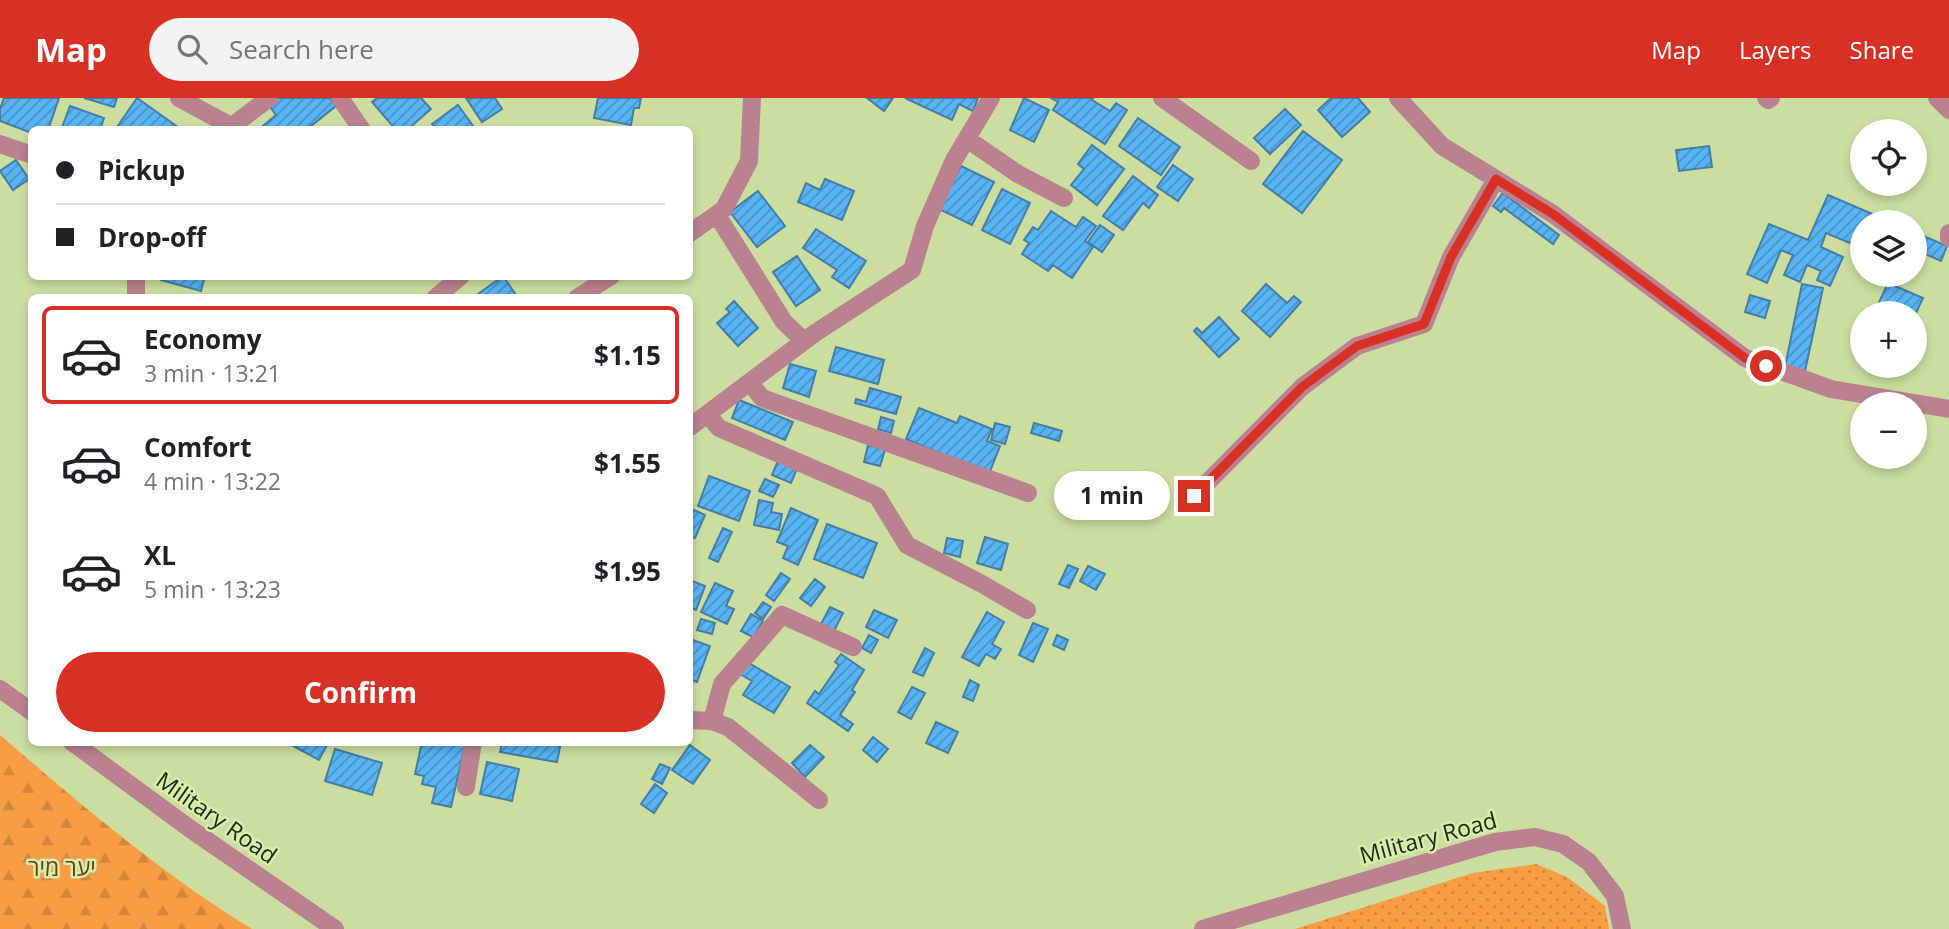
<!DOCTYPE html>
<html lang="en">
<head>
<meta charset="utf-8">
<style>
	body { margin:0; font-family:"Open Sans","Noto Sans Hebrew",sans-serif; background:#f2f2f2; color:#202124; height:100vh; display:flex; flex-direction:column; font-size:26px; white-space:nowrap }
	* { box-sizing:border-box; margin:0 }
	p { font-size:23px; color:#757577 }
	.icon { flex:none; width:38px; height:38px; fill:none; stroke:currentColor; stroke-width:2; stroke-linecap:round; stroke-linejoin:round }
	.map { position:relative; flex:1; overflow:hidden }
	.details { position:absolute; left:28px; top:196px; width:665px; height:452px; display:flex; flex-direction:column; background:#fff; border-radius:10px; box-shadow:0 4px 10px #0003 }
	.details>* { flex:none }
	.top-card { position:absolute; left:28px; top:28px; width:665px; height:154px; border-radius:10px; box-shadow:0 4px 10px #0003; display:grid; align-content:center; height:154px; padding:0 28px; background:#fff }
	.fabs { position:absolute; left:1850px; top:21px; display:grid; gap:14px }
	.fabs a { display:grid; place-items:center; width:77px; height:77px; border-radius:50%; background:#fff; box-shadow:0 4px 10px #0003; font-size:35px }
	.end { position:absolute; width:32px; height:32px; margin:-16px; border:9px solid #d93025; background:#fff; box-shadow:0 0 0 4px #fff }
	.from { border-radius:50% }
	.bubble { position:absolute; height:49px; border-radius:24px; background:#fff; box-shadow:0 4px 10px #0003; font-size:23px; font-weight:700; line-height:49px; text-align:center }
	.top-card b { display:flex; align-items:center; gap:24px; height:66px; font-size:26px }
	.top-card b+b { border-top:2px solid #e0e0e0 }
	.top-card i { width:18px; height:18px; background:#202124 }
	ul { padding:12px 0 0; list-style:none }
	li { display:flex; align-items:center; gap:21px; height:98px; margin:0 14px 10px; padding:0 14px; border:4px solid transparent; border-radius:10px }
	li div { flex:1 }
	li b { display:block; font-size:26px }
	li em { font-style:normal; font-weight:700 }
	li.on { border-color:#d93025 }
	li>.icon { width:63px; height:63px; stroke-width:1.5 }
	.primary-button { display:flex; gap:14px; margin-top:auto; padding:14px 28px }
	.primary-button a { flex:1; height:80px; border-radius:42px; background:#d93025; color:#fff; font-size:28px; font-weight:700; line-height:80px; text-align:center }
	header { display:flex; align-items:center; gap:42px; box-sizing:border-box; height:98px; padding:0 35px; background:#d93025; color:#fff }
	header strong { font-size:33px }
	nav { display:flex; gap:38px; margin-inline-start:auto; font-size:24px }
	.search { width:490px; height:63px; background:#f2f2f2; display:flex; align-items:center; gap:18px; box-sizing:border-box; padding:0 24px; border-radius:38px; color:#757577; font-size:26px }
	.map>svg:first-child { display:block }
	.grass { fill:url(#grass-dots) }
	.forest { fill:url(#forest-firs) }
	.building { fill:url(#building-hatch); stroke:#467da5; stroke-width:2 }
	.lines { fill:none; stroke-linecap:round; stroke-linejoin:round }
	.minor { stroke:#ba8190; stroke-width:18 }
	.route { stroke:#d93025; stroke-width:9 }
	.labels { text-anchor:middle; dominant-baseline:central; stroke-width:5; stroke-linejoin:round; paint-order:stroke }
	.street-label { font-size:23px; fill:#232a11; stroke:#d8ecac }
	.park-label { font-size:23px; fill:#673f18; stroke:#d8ecac }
</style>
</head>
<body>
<header>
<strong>Map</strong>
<div class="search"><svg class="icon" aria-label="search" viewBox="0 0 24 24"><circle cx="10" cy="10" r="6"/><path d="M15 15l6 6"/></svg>Search here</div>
<nav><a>Map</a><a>Layers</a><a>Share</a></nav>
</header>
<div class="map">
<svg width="1949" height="831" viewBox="0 0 1949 831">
	<defs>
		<pattern id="grass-dots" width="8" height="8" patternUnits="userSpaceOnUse" patternTransform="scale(1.75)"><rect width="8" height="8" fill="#f79d43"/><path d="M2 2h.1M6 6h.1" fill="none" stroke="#d3873a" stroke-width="1.8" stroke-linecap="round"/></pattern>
		<pattern id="forest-firs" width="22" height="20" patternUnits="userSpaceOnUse" patternTransform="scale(1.75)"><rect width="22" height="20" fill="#f79d43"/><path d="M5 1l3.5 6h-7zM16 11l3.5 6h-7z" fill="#d3873a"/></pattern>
		<pattern id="building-hatch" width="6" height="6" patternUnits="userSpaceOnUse" patternTransform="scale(1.75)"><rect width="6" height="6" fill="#58b4f5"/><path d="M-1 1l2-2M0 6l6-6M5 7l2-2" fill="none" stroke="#4893c5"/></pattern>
	</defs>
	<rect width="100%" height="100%" fill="#cbdea0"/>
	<path class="grass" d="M1536,766L1567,779L1605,808L1609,831H1295L1473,775Z"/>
	<path class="forest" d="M0,637C80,706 162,776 252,831H0Z"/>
	<path class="building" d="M4,0H59L48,32H32V35L0,23V11Z
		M84,0H117L114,9Z
		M137,0L182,32H115Z
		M276,0H330L336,8L306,32H258L276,17L268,6Z
		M377,0H421L431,11L407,32H396L372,4Z
		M466,0H495L502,11L482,24Z
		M598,0H641L639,10H634L631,27L594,20Z
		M867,0H893L884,13Z
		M905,0H978L973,13L959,6L952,22Z
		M1024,0L1049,12L1034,44L1010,32Z
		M1051,0H1093L1092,2L1110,13L1116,5L1127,12L1105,46L1053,12L1058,4Z
		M1331,0H1358L1370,14L1342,39L1318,12Z
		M458,7L476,32H429L434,28L432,26Z
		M70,8L104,20L100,32H61Z
		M1285,11L1301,27L1270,56L1254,40Z
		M1138,20L1180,49L1161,77L1119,48Z
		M1303,33L1342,62L1302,115L1263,86Z
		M1092,47L1124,71L1097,107L1071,87L1084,71L1078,66Z
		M1709,48L1712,69L1679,73L1676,52Z
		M16,62L29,81L13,92L0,73Z
		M1173,67L1193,81L1178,103L1157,89Z
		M961,68L994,84L972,127L939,111Z
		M1133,78L1158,97L1149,110L1143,105L1123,132L1103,118Z
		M825,81L854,93L842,122L798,104L806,85L820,92Z
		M1002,91L1030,105L1010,146L982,132Z
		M758,93L785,128L757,149L730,114Z
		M1503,95L1559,137L1553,146L1504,110L1501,114L1493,108Z
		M1828,97L1891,124H1862V150L1826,135L1821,149L1843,159L1830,188L1817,182L1821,173L1807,167L1800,184L1784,177L1793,157L1781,152L1767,185L1747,176L1769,126L1808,142Z
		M1051,113L1076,129L1083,119L1096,128L1085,143L1093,149L1072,180L1053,167L1048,173L1022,156L1029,145L1024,142L1033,129L1038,132Z
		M1100,127L1114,137L1102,154L1088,144Z
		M816,131L866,163L849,190L832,179L837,172L803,150Z
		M1914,134L1947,148L1941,163L1914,151Z
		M797,158L820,192L796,208L773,174Z
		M162,178H205L201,193L161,182Z
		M503,178L518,200H480L478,196Z
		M1888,185L1923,200L1914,219V215H1874Z
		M1266,186L1287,205L1294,198L1301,204L1270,239L1242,213Z
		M1802,186L1823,190L1805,273L1785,269Z
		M1750,197L1770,203L1765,220L1745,214Z
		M734,203L758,230L738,248L717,225L730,214L726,211Z
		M1219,219L1239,241L1219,259L1194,233L1197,230L1202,235Z
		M836,249L884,262L878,286L829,273Z
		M790,266L816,273L809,299L783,290Z
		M870,290L901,299L896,316L855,305L856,301L866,304Z
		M739,302L793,324L785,342L732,320Z
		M919,310L957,325L960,318L992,331L987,343L1000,348L989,376L906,341Z
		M881,319L894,323L891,335L878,331Z
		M995,325L1010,329L1005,346L991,342Z
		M1034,325L1062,333L1059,343L1031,335Z
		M868,347L885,352L880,368L864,364Z
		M779,360L798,368L791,385L772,377Z
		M709,378L750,393L739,423L698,408Z
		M765,381L779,387L773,399L759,393Z
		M759,402L773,405L771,414L782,416L779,432L754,427Z
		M791,410L818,422L798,467L783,460L788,448L777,444Z
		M694,412L705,417L695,440L690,438V421Z
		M827,426L877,445L863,480L814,461Z
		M723,430L732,434L718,464L709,460Z
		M985,439L1008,446L1001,472L977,465Z
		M947,440L963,443L960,459L944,455Z
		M1068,467L1078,471L1069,490L1059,486Z
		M1088,468L1105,476L1096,492L1080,483Z
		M781,475L790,481L774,503L766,497Z
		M815,481L825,489L811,508L800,500Z
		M692,483L705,488L696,512L690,509V489Z
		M715,485L733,493L726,508L734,511L727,526L701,514Z
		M763,504L771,509L763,521L755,515Z
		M830,509L843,515L834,533L821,526Z
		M874,512L897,522L888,540L866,529Z
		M987,514L1004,524L992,546L1001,551L995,561L986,556L979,568L962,559Z
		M751,516L763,523L753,539L741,533Z
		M701,521L715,525L712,536L697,532Z
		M1033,525L1048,531L1033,564L1019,557Z
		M869,537L878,542L871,555L862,550Z
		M1057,537L1068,542L1064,552L1053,547Z
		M690,541L710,548L697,584L690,581Z
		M925,550L934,555L923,578L913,574Z
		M841,556L864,572L852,592L855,594L840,617L853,626L848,633L807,605L815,593L819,596L839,567L835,564Z
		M747,564L790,589L774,615L743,597L752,583L740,576Z
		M970,582L979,587L973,603L963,599Z
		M912,589L925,595L911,621L898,614Z
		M936,624L958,634L948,655L926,645Z
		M873,639L888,651L877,664L863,652Z
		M286,644H327L328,645L319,662Z
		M422,644H452L465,647L451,709L432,705L436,689L422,686L424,678L415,676Z
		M502,644H561L557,664L500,654Z
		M690,647L710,662L693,686L672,672Z
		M810,647L824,659L805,679L792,665Z
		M335,651L382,665L372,697L325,683Z
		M487,664L519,671L512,703L480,696Z
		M660,666L670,670L662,686L652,681Z
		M655,686L667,695L654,715L641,706Z"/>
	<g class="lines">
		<path class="minor" d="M179,0L231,28
			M340,0L362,32
			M1162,0L1251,63
			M1398,0L1442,48L1553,116L1745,260L1831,291L1949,311
			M1766,0L1768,2L1771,0
			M1937,0L1949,12
			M227,32L269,0
			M967,41L1018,76L1064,100
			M0,46L32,57
			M717,117L784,224L804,243
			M690,135L724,111L749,63L752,0
			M1949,135V140
			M136,178V200
			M435,200L461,178
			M577,200L611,178
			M750,285L762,300L1028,395
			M707,316L719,330L877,398L907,447L982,486L1027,512
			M690,329L815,235L912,172L925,128L954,62L991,0
			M1194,398L1302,289L1357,248L1424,226L1451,159L1496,81
			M0,591L32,614
			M690,622L712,623L728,629L819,702
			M712,623L722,586L782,517L853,549
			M72,644L189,730L335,831
			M466,689L473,644
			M1203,831L1495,744L1535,739L1563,746L1589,764L1615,798L1622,831"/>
	</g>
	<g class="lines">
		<path class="route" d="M1194,398L1302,289L1357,248L1424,226L1451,159L1496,81L1553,116L1745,260L1766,268"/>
	</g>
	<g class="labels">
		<g class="street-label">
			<text transform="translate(217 719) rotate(35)">Military Road</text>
			<text transform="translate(1428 739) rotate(-15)">Military Road</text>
		</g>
		<g class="park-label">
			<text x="62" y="769">יער מיר</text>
		</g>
	</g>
</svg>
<div class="fabs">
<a><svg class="icon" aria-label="locate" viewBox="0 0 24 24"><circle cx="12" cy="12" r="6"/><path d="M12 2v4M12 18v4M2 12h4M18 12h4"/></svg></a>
<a><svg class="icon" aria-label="layers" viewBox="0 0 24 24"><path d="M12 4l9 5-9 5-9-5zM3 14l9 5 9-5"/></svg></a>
<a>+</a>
<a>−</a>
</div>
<i class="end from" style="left:1766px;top:268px"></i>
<i class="end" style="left:1194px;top:398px"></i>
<div class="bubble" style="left:1054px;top:373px;width:116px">1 min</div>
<div class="top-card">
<b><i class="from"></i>Pickup</b>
<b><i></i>Drop-off</b>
</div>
<section class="details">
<ul>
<li class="on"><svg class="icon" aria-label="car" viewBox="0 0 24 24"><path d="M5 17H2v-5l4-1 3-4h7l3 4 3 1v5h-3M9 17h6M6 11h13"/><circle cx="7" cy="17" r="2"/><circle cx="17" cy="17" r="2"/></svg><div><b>Economy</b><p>3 min · 13:21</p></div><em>$1.15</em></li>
<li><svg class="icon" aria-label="car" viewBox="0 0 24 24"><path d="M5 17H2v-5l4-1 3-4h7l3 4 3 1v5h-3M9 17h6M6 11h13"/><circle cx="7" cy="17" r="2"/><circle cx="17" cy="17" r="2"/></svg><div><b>Comfort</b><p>4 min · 13:22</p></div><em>$1.55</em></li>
<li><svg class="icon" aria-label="car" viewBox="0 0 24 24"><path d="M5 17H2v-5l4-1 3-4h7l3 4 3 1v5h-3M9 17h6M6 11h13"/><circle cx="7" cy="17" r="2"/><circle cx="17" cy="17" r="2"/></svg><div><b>XL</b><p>5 min · 13:23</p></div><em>$1.95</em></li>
</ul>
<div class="primary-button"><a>Confirm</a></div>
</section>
</div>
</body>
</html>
